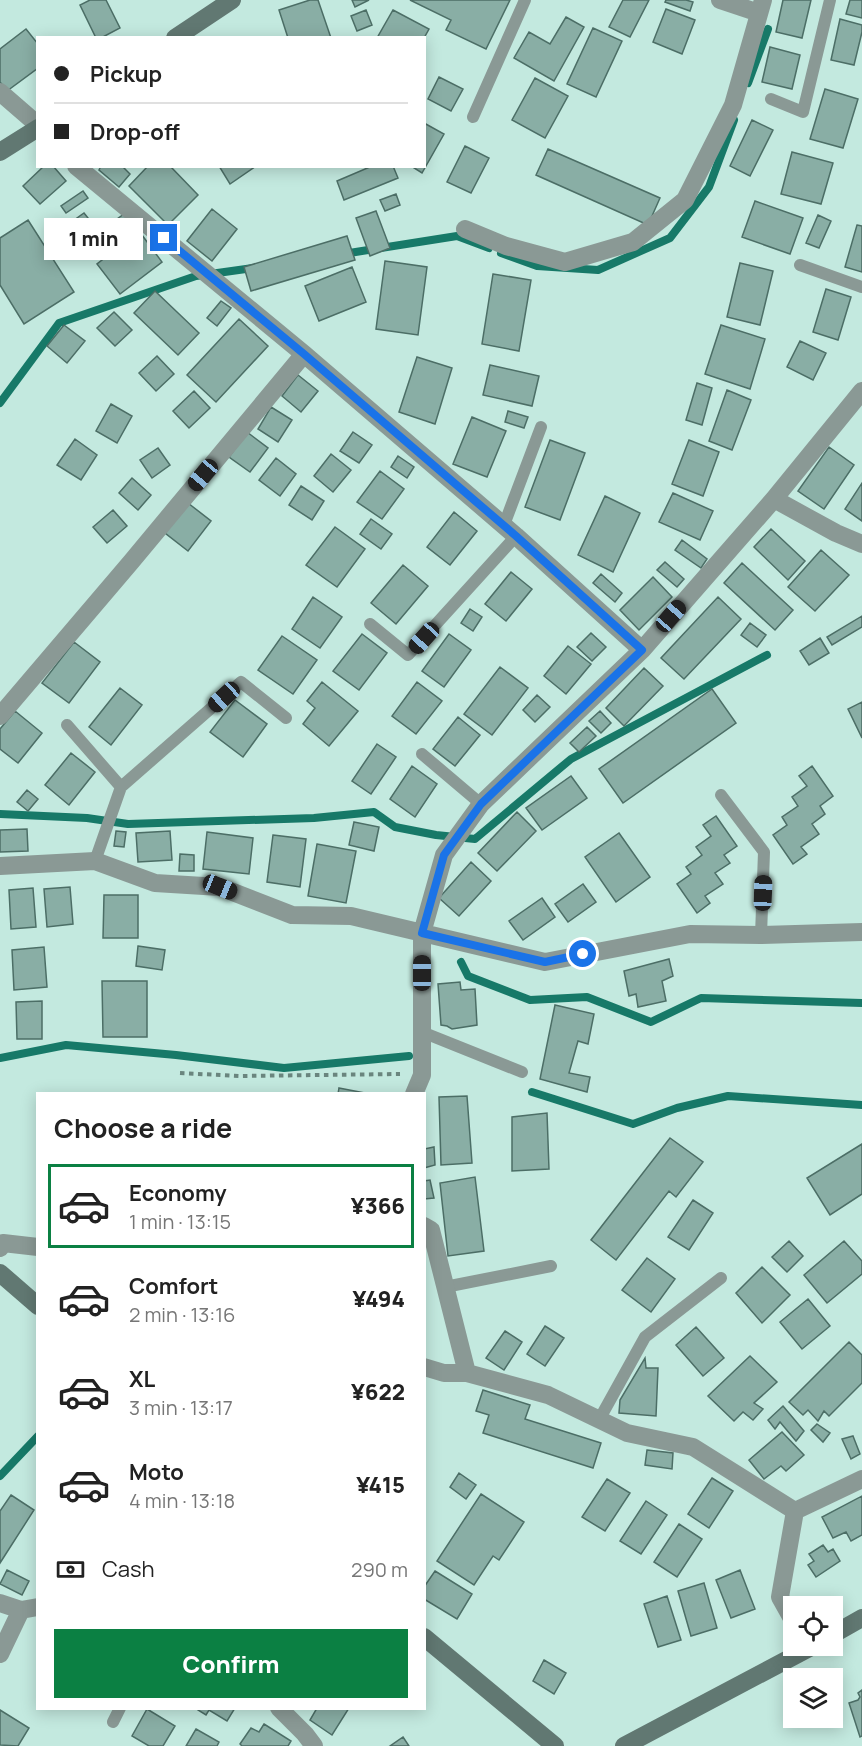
<!DOCTYPE html>
<html lang="en">
<head>
<meta charset="utf-8">
<style>
	body { margin:0; font-family:Manrope,sans-serif; background:#f6f6f6; color:#222; height:100vh; display:flex; flex-direction:column; font-size:22px; white-space:nowrap }
	* { box-sizing:border-box; margin:0 }
	p { font-size:20px; color:#767676 }
	.icon { flex:none; width:33px; height:33px; fill:none; stroke:currentColor; stroke-width:2; stroke-linecap:round; stroke-linejoin:round }
	.map { position:relative; flex:1; overflow:hidden }
	.panel { position:absolute; left:36px; top:1092px; width:390px; height:618px; display:flex; flex-direction:column; background:#fff; border-radius:0px; box-shadow:0 3px 15px #0003 }
	.panel>* { flex:none }
	.top-card { position:absolute; left:36px; top:36px; width:390px; height:132px; border-radius:0px; box-shadow:0 3px 15px #0003; display:grid; align-content:center; height:132px; padding:0 18px; background:#fff }
	.buttons { position:absolute; left:783px; top:1596px; display:grid; gap:12px }
	.buttons a { display:grid; place-items:center; width:60px; height:60px; border-radius:0px; background:#fff; box-shadow:0 3px 15px #0003; font-size:30px }
	.end { position:absolute; width:27px; height:27px; margin:-14px; border:8px solid #1a73e8; background:#fff; box-shadow:0 0 0 3px #fff }
	.from { border-radius:50% }
	.bubble { position:absolute; height:42px; border-radius:0px; background:#fff; box-shadow:0 3px 15px #0003; font-size:20px; font-weight:800; line-height:42px; text-align:center }
	.car { position:absolute; width:18px; height:36px; margin:-18px -9px; border-radius:8px; box-shadow:0 0 4px 2px #0007; background:linear-gradient(#222 24%,#8ab4d8 0 40%,#222 0 76%,#8ab4d8 0 86%,#222 0) }
	.top-card b { display:flex; align-items:center; gap:21px; height:57px; font-size:22px }
	.top-card b+b { border-top:2px solid #e0e0e0 }
	.top-card i { width:15px; height:15px; background:#222 }
	ul { padding:0; list-style:none }
	li { display:flex; align-items:center; gap:18px; height:84px; margin:0 12px 9px; padding:0 6px; border:3px solid transparent; border-radius:0px }
	li div { flex:1 }
	li b { display:block; font-size:22px }
	li em { font-style:normal; font-weight:800 }
	li.current { border-color:#0b8043 }
	li>.icon { width:54px; height:54px; stroke-width:1.5 }
	h2 { padding:0 18px; font-size:27px; line-height:72px }
	.pay { display:flex; align-items:center; gap:15px; height:66px; padding:0 18px; font-size:22px }
	.pay p { margin-inline-start:auto }
	.cta { display:flex; gap:12px; margin-top:auto; padding:12px 18px }
	.cta a { flex:1; height:69px; border-radius:0px; background:#0b8043; color:#fff; font-size:24px; font-weight:800; line-height:69px; text-align:center }
	.map>svg:first-child { display:block }
	.lines { fill:none; stroke-linecap:round; stroke-linejoin:round }
	.stream { stroke:#177968; stroke-width:8 }
	.building { fill:#89aea5; stroke:#4c6e66; stroke-width:1.5 }
	.path { stroke:#6a857e; stroke-width:4; stroke-dasharray:4.5 4.5; stroke-linecap:butt }
	.lane { stroke:#8a9995; stroke-width:12 }
	.street { stroke:#8a9995; stroke-width:18 }
	.secondary { stroke:#617872; stroke-width:18 }
	.route { stroke:#1a73e8; stroke-width:8 }
</style>
</head>
<body>
<div class="map">
<svg width="862" height="1746" viewBox="0 0 862 1746">
	<rect width="100%" height="100%" fill="#c3e9df"/>
	<g class="lines">
		<path class="stream" d="M748,83L768,29
			M501,253L537,266L598,270L670,238L709,187L734,120
			M343,254L457,236L489,248
			M0,403L59,323L196,276L253,268
			M0,814L87,818L128,824L314,818L374,812L395,827L436,835L475,839L571,759L767,655
			M461,962L468,976L530,1000L587,997L651,1022L701,998L862,1003
			M0,1058L66,1045L176,1055L284,1068L409,1056
			M532,1092L633,1124L677,1108L728,1096L862,1105
			M0,1476L38,1436"/>
	</g>
	<path class="building" d="M90,0H106L120,28L101,38H96L80,5Z
		M310,0H318L331,38H288L279,10Z
		M352,0H369L355,7Z
		M410,0H510L486,49L446,30L451,20Z
		M623,0H649L630,37L609,27Z
		M666,0H686L693,2L690,11L665,2Z
		M783,0H811L802,38L776,32Z
		M850,0H862V18L846,14Z
		M666,9L695,20L682,54L653,42Z
		M366,10L372,25L357,31L351,16Z
		M393,10L429,29L424,38H377Z
		M566,17L584,27L554,81L514,58L529,32L550,44Z
		M840,19L862,25V32L854,65L831,60Z
		M593,28L622,41L596,97L567,84Z
		M26,29L38,44V68L7,91L0,82V49Z
		M770,47L800,55L792,89L762,82Z
		M439,77L463,89L451,111L428,99Z
		M535,78L568,96L545,138L512,120Z
		M825,89L858,99L843,148L810,139Z
		M752,120L773,130L750,176L730,166Z
		M424,123L444,134L422,173L411,166H424Z
		M465,146L489,158L471,193L447,182Z
		M548,149L660,198L648,225L536,175Z
		M792,152L833,163L821,204L781,194Z
		M44,166H53L66,181L40,204L23,186Z
		M101,166H122L130,174L119,187L99,170Z
		M148,166H170L198,195L168,225L129,186Z
		M219,166H256L230,184Z
		M372,166H393L398,178L344,200L337,181Z
		M83,191L88,198L66,213L61,206Z
		M396,194L400,205L385,211L380,200Z
		M755,201L803,218L790,254L742,237Z
		M212,209L237,229L212,261L187,241Z
		M376,211L390,248L370,256L356,218Z
		M84,213L96,228L68,249L56,233Z
		M124,214L134,227L107,248L96,234Z
		M818,215L831,221L819,248L806,243Z
		M28,220L74,292L24,324L0,285V238Z
		M857,225L862,226V272L845,267Z
		M139,231L162,262L120,294L97,264Z
		M347,236L355,260L251,291L244,267Z
		M385,261L427,267L418,335L376,329Z
		M740,263L773,271L760,325L727,317Z
		M352,267L366,302L319,321L305,286Z
		M493,274L531,280L519,351L482,344Z
		M826,289L851,297L838,340L813,332Z
		M155,291L199,333L178,355L134,313Z
		M221,301L231,308L217,326L207,318Z
		M114,312L132,330L115,346L97,328Z
		M239,319L268,346L216,402L187,375Z
		M64,325L85,341L67,363L47,346Z
		M721,325L765,339L750,389L705,374Z
		M800,341L826,353L813,380L787,367Z
		M157,356L174,374L156,391L139,373Z
		M417,357L452,368L435,424L399,412Z
		M490,365L539,376L532,406L483,395Z
		M298,375L318,391L301,412L282,396Z
		M697,383L712,388L702,425L686,420Z
		M727,390L751,400L732,450L709,441Z
		M194,391L210,408L189,428L173,411Z
		M111,404L132,416L117,443L96,431Z
		M271,407L292,420L278,442L258,429Z
		M508,411L528,417L524,428L505,422Z
		M472,417L506,431L487,477L453,464Z
		M247,432L268,448L250,472L229,457Z
		M353,432L372,445L359,463L340,451Z
		M75,439L97,455L81,480L57,465Z
		M550,440L585,453L560,520L525,507Z
		M689,440L719,452L703,496L672,484Z
		M829,447L854,465L824,509L798,491Z
		M158,448L170,465L152,478L140,460Z
		M331,454L351,470L333,492L314,476Z
		M398,456L414,467L407,478L391,467Z
		M276,458L296,474L280,496L259,480Z
		M380,471L404,489L382,519L357,502Z
		M132,478L151,495L138,510L119,493Z
		M862,483V521L845,509Z
		M301,486L324,501L312,520L289,505Z
		M673,493L713,511L700,540L659,522Z
		M605,496L640,513L613,572L578,555Z
		M188,503L211,521L188,551L165,533Z
		M113,510L127,526L107,543L93,527Z
		M454,512L477,531L450,565L427,547Z
		M371,519L392,534L381,549L360,534Z
		M335,527L365,549L337,587L306,565Z
		M771,529L805,561L788,580L754,547Z
		M682,540L707,559L701,568L675,550Z
		M821,550L849,575L815,611L788,587Z
		M665,562L684,579L677,587L657,570Z
		M742,563L793,610L775,630L724,583Z
		M403,565L428,586L396,624L371,603Z
		M511,572L532,589L506,621L485,604Z
		M601,574L622,593L615,602L593,583Z
		M653,577L672,597L639,630L620,610Z
		M313,597L342,617L320,648L292,629Z
		M718,597L741,619L684,679L661,658Z
		M470,609L482,617L473,631L461,623Z
		M862,616V627L832,645L827,637Z
		M750,623L766,635L757,647L741,635Z
		M591,633L606,647L592,661L577,647Z
		M362,634L387,653L359,690L333,671Z
		M449,634L471,650L444,687L422,671Z
		M282,636L317,660L293,694L258,670Z
		M820,638L829,653L809,665L800,651Z
		M74,642L100,662L69,703L42,683Z
		M568,646L591,664L566,694L544,676Z
		M500,667L528,688L492,735L464,714Z
		M644,668L663,686L624,726L606,708Z
		M322,682L358,711L329,746L303,724L315,708L307,701Z
		M417,682L442,701L416,734L392,716Z
		M120,688L142,705L111,745L89,727Z
		M712,689L736,723L623,803L599,769Z
		M537,695L550,707L535,722L523,710Z
		M235,700L267,724L243,757L210,732Z
		M862,702V738L848,709Z
		M15,711L42,733L18,763L0,749V729Z
		M600,711L611,723L601,733L589,721Z
		M458,717L480,735L455,766L433,749Z
		M587,727L596,736L579,752L570,743Z
		M377,744L396,757L371,794L352,781Z
		M71,753L95,772L69,805L45,785Z
		M412,766L437,784L415,817L390,799Z
		M812,766L833,796L820,806L825,814L812,824L819,834L801,847L807,854L793,864L773,835L787,825L782,817L798,806L792,797L807,786L799,776Z
		M571,776L587,798L542,830L526,808Z
		M27,790L38,799L28,811L17,802Z
		M517,812L536,831L497,871L478,853Z
		M716,816L737,846L724,855L730,863L715,873L723,884L705,896L710,903L697,913L677,884L691,874L686,867L702,855L696,847L711,836L703,825Z
		M354,822L379,827L374,851L349,845Z
		M27,829L28,851L0,852V830Z
		M116,831L126,832L124,847L114,846Z
		M170,831L172,860L138,862L136,833Z
		M207,832L253,838L249,874L203,869Z
		M619,833L650,877L616,902L585,857Z
		M273,835L306,839L300,887L267,882Z
		M317,844L356,851L346,903L308,896Z
		M180,854L194,855V871H179Z
		M471,862L491,881L459,916L439,898Z
		M583,884L596,902L568,922L555,904Z
		M70,887L73,924L47,927L44,889Z
		M33,888L36,927L11,929L9,890Z
		M104,895H138V938H103Z
		M542,898L555,917L523,940L509,921Z
		M138,946L165,950L162,970L136,966Z
		M44,947L47,987L14,990L12,950Z
		M669,959L673,976L662,981L666,1001L638,1007L636,994L629,996L624,971Z
		M102,981H147V1037H103Z
		M460,982L461,990L475,989L477,1025L452,1029L447,1026L441,1025L438,984Z
		M42,1001V1039H17L16,1002Z
		M555,1005L594,1014L588,1044L578,1041L569,1073L590,1077L587,1092L540,1079Z
		M339,1088L370,1094H338Z
		M467,1096L472,1163L441,1165L439,1097Z
		M547,1113L549,1169L512,1171V1117Z
		M670,1138L703,1162L676,1197L669,1191L616,1260L591,1240Z
		M862,1144V1194L830,1215L807,1178Z
		M434,1147L435,1165L424,1168V1149Z
		M475,1177L484,1251L448,1256L440,1183Z
		M430,1180L434,1198L424,1199V1181Z
		M693,1200L713,1213L689,1250L668,1237Z
		M789,1241L803,1256L787,1272L772,1257Z
		M844,1241L862,1261V1274L827,1303L804,1275Z
		M647,1258L675,1279L651,1312L622,1290Z
		M762,1267L790,1295L762,1323L736,1293Z
		M808,1299L830,1326L802,1349L780,1322Z
		M545,1326L564,1338L545,1366L527,1354Z
		M696,1327L724,1358L703,1376L676,1345Z
		M505,1331L522,1342L504,1370L486,1358Z
		M849,1342L862,1355V1383L829,1416L824,1411L818,1421L808,1410L803,1415L789,1402Z
		M750,1356L777,1382L754,1403L763,1409L753,1420L743,1412L734,1421L708,1396Z
		M645,1358L646,1368H658L656,1416L619,1413L620,1400Z
		M483,1390L530,1405L525,1419L601,1443L593,1468L483,1433L489,1415L476,1411Z
		M783,1406L804,1431L796,1441L780,1422L775,1429L768,1420Z
		M817,1424L830,1433L823,1442L811,1430Z
		M782,1432L804,1455L786,1471L781,1466L764,1479L749,1460Z
		M853,1436L860,1454L851,1459L842,1439Z
		M647,1450L673,1453L672,1469L645,1465Z
		M459,1473L476,1485L466,1499L450,1487Z
		M712,1478L733,1491L709,1528L688,1514Z
		M607,1479L630,1493L605,1531L582,1517Z
		M481,1494L524,1522L499,1560L493,1556L474,1585L437,1561Z
		M11,1495L34,1510L0,1563V1511Z
		M862,1496V1535L851,1541L846,1532L833,1538L822,1517Z
		M646,1501L667,1515L641,1554L620,1541Z
		M679,1524L702,1539L677,1577L654,1562Z
		M823,1545L828,1552L833,1549L840,1561L816,1577L808,1565L814,1561L809,1554Z
		M7,1570L29,1581L22,1595L0,1584Z
		M740,1570L755,1609L731,1618L716,1580Z
		M435,1571L472,1594L457,1619L424,1599V1587Z
		M704,1583L717,1628L691,1636L678,1591Z
		M667,1596L681,1640L658,1647L644,1604Z
		M544,1660L566,1673L554,1694L533,1681Z
		M862,1690V1736L860,1737L849,1703L858,1700L860,1697L858,1693Z
		M199,1708H235L227,1721L209,1710L206,1715L198,1710Z
		M317,1708H349L332,1735L310,1720Z
		M147,1709L175,1726L163,1746H149L132,1736Z
		M0,1710L29,1728L18,1746L0,1745Z
		M264,1724L291,1741L288,1746H242L240,1744L251,1728L259,1732Z
		M196,1729L219,1742L217,1746H186Z
		M403,1737L409,1746H390Z"/>
	<g class="lines">
		<path class="path" d="M180,1073L239,1076L400,1074"/>
		<path class="lane" d="M771,99L803,112L830,0
			M473,117L525,0
			M800,265L862,287
			M504,525L541,427
			M370,624L408,655L516,536
			M67,725L121,787
			M422,754L481,804
			M721,795L764,852L761,935
			M95,861L121,787L241,682L286,718
			M422,1032L522,1072
			M445,1287L551,1266
			M599,1420L645,1337L721,1278
			M113,1722L120,1708"/>
		<path class="street" d="M720,0L759,13
			M0,92L38,125
			M76,166L304,354L516,536L642,650
			M465,229L506,246L565,262L633,242L685,200L733,105L763,0
			M774,499L836,533L862,544
			M0,716L131,562L304,354
			M0,866L95,861L155,883L220,887L292,915L351,916L545,962L690,934L761,935L862,932
			M414,1094L422,1075V933L444,855L481,804L642,650L774,499L862,391
			M424,1226L431,1230L467,1373
			M0,1248L3,1243L38,1247
			M424,1367L444,1373H467L548,1395L627,1433L693,1447L795,1511L780,1597L794,1622
			M795,1511L862,1479
			M0,1603L21,1610L38,1607
			M0,1654L21,1610
			M279,1708L305,1734L314,1746"/>
		<path class="secondary" d="M175,38L232,0
			M0,152L38,128
			M0,1273L38,1306
			M832,1635L862,1618
			M424,1637L555,1746
			M624,1746L813,1646"/>
	</g>
	<g class="lines">
		<path class="route" d="M164,238L304,354L516,536L642,650L481,804L444,855L422,933L545,962L583,954"/>
	</g>
</svg>
<div class="buttons">
<a><svg class="icon" aria-label="locate" viewBox="0 0 24 24"><circle cx="12" cy="12" r="6"/><path d="M12 2v4M12 18v4M2 12h4M18 12h4"/></svg></a>
<a><svg class="icon" aria-label="layers" viewBox="0 0 24 24"><path d="M12 4l9 5-9 5-9-5zM3 14l9 5 9-5"/></svg></a>
</div>
<i class="end from" style="left:583px;top:954px"></i>
<i class="end" style="left:164px;top:238px"></i>
<div class="bubble" style="left:44px;top:218px;width:99px">1 min</div>
<i class="car" style="left:203px;top:475px;rotate:220deg"></i>
<i class="car" style="left:671px;top:616px;rotate:41deg"></i>
<i class="car" style="left:424px;top:638px;rotate:222deg"></i>
<i class="car" style="left:224px;top:697px;rotate:228deg"></i>
<i class="car" style="left:220px;top:887px;rotate:112deg"></i>
<i class="car" style="left:763px;top:893px;rotate:2deg"></i>
<i class="car" style="left:422px;top:973px;rotate:0deg"></i>
<div class="top-card">
<b><i class="from"></i>Pickup</b>
<b><i></i>Drop-off</b>
</div>
<section class="panel">
<h2>Choose a ride</h2>
<ul>
<li class="current"><svg class="icon" aria-label="car" viewBox="0 0 24 24"><path d="M5 17H2v-5l4-1 3-4h7l3 4 3 1v5h-3M9 17h6M6 11h13"/><circle cx="7" cy="17" r="2"/><circle cx="17" cy="17" r="2"/></svg><div><b>Economy</b><p>1 min · 13:15</p></div><em>¥366</em></li>
<li><svg class="icon" aria-label="car" viewBox="0 0 24 24"><path d="M5 17H2v-5l4-1 3-4h7l3 4 3 1v5h-3M9 17h6M6 11h13"/><circle cx="7" cy="17" r="2"/><circle cx="17" cy="17" r="2"/></svg><div><b>Comfort</b><p>2 min · 13:16</p></div><em>¥494</em></li>
<li><svg class="icon" aria-label="car" viewBox="0 0 24 24"><path d="M5 17H2v-5l4-1 3-4h7l3 4 3 1v5h-3M9 17h6M6 11h13"/><circle cx="7" cy="17" r="2"/><circle cx="17" cy="17" r="2"/></svg><div><b>XL</b><p>3 min · 13:17</p></div><em>¥622</em></li>
<li><svg class="icon" aria-label="car" viewBox="0 0 24 24"><path d="M5 17H2v-5l4-1 3-4h7l3 4 3 1v5h-3M9 17h6M6 11h13"/><circle cx="7" cy="17" r="2"/><circle cx="17" cy="17" r="2"/></svg><div><b>Moto</b><p>4 min · 13:18</p></div><em>¥415</em></li>
</ul>
<div class="pay"><svg class="icon" aria-label="cash" viewBox="0 0 24 24"><path d="M3 7h18v10H3z"/><circle cx="12" cy="12" r="2"/></svg>Cash<p>290 m</p></div>
<div class="cta"><a>Confirm</a></div>
</section>
</div>
</body>
</html>
